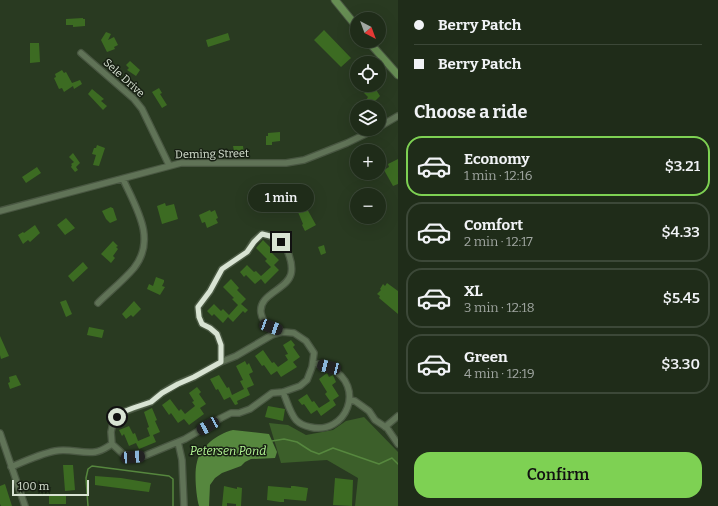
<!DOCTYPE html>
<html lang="en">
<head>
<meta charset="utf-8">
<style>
	body { margin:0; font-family:Bitter,serif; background:#2c3826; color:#f1f3f6; height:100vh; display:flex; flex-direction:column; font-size:15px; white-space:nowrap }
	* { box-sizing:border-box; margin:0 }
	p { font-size:13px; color:#a1a7a2 }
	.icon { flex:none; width:22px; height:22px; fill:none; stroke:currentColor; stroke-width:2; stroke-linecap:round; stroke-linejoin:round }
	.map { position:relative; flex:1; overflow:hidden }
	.details { display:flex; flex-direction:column; background:#1f2c19; width:320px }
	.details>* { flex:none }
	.banner { display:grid; align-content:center; height:88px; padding:0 16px; background:#1f2c19 }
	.needle { width:26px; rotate:139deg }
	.fabs { position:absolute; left:350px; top:12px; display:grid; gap:8px }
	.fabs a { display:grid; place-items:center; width:36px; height:36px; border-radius:50%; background:#1f2c19; box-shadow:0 4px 16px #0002,0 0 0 1px #3c4838; font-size:20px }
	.scale { position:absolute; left:12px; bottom:10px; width:77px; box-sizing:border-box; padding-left:4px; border:2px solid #d8e3d3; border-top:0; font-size:11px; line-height:14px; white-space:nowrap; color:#d8e3d3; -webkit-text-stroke:3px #171f13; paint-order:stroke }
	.end { position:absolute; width:18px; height:18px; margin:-9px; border:5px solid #d8e3d3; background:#111; box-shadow:0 0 0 2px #111 }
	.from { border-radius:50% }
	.bubble { position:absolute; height:28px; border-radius:14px; background:#1f2c19; box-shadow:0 4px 16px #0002,0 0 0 1px #3c4838; font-size:13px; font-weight:600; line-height:28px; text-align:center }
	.car { position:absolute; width:12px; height:24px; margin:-12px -6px; border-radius:5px; box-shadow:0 0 3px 1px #0007; background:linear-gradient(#222 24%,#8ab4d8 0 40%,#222 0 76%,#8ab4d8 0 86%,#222 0) }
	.banner b { display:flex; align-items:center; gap:14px; height:38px; font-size:15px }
	.banner b+b { border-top:1px solid #3c4838 }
	.banner i { width:10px; height:10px; background:#f1f3f6 }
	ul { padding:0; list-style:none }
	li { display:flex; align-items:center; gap:12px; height:60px; margin:0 8px 6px; padding:0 8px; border:2px solid #3c4838; border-radius:16px }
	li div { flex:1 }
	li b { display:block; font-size:15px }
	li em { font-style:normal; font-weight:600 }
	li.active { border-color:#7ed153 }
	li>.icon { width:36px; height:36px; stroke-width:1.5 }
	h2 { padding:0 16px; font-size:18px; line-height:48px }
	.button { display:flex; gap:8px; margin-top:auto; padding:8px 16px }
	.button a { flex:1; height:46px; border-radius:16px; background:#7ed153; color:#111; font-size:16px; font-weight:600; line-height:46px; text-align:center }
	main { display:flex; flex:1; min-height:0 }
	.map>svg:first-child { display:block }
	.green { fill:#3c5f2a }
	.water { fill:#56873e }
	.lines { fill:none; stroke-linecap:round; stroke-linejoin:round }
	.stream { stroke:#56873e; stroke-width:1.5 }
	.building { fill:#3c6b22 }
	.minor-casing { stroke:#495742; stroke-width:8 }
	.major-casing { stroke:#495742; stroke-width:9 }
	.minor { stroke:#607357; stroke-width:5.5 }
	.major { stroke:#668d53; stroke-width:7 }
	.route { stroke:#d8e3d3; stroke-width:5 }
	.labels { text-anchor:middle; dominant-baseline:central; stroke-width:3; stroke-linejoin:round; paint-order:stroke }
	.street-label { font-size:11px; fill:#d8e3d3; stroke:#171f13 }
	.water-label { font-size:12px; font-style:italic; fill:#b4f895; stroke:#171f13 }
</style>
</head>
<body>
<main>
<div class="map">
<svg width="398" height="506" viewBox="0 0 398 506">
	<rect width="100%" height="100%" fill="#293a21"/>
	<path class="green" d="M364,417L398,452V506H355L358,478L327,460L281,463L269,423L288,425L306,435L333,430L346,421Z"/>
	<path class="water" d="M233,430L269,434L277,452L275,458L251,459L245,462L241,466L222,473L215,478L210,485L209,506H199C196,495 194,472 197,462C201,446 217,434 233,430Z"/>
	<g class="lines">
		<path class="stream" d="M272,441L284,439L297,442L311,451L319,454L333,448L379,464L392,458L398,464
			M88,506L86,478L88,469L92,466L169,476L173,479V506"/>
	</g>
	<path class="building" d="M83,18V19H85V26L73,27V25H66V19Z
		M324,30L351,58L341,67L314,40Z
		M106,32L111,34L108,40L114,37L118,45L114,47L115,49L107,52L101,40Z
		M228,33L230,40L208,47L206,40Z
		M30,43H39L40,62L30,63Z
		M130,61L140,70L136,76L127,70L129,68L126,65Z
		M62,70L64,73L66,72L72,83L80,80L82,84L74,89L73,86L64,92L62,88L59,89L54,78L56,77L55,74Z
		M371,87L374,89L375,88L380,96L375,101L374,103L372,101L369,104L366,100L368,97L364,93Z
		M159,88L162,93L160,94L167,105L162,108L152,92Z
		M92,89L104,99L101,101L107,106L103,110L88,94Z
		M280,132V141L272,142V145H266V136H268V133Z
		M97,145L105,148L99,166L93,165L96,155L92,154L94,148H96Z
		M233,146H243L244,154H238L237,150L234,151Z
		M73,153L80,163L76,167L78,170L75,172L71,167L72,165L71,164L74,162L69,157Z
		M398,159V184L393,186L384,170L389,167L388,164Z
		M37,167L41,173L26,183L22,177Z
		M165,203L166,206L174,204L178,219L162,224L157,206Z
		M111,207L112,208H113L117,220L110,223L106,219L102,211Z
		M306,207L316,225L305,231L302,225L303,224L298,212Z
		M210,210L211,212L215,210L218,218L216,219L218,223L207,228L205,222L202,223L199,215Z
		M66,218L75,228L65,235L57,225Z
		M35,225L40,233L30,242L28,240L23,244L18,235L23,232L24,233Z
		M263,240L272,249L270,251L279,260L274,265L279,270L265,284L261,279L255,284L246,275L244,277L240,272L247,265L254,272L256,271L261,276L271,267L265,261L267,259L256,248Z
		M113,241L118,246L116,247L118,249L113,256L115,258L111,263L101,254Z
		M324,245L326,253L321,255L318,247Z
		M83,262L88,268L73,282L68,276Z
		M156,277L164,280V282L162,286L165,287L160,295L147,289L149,284L153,286Z
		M231,279L239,288L237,290L246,299L241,304L248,310L245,313L243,311L233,322L228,317L223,323L214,314L212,316L207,311L214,304L221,311L223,309L229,315L238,305L232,299L234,298L223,287Z
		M387,283L398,291V314L379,298L380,296L377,294L381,290L380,289L383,284L385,286Z
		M66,300L72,314L66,317L60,302Z
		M134,301L141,309L133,317L131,315L126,319L122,314Z
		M89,327L104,330L102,338L87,335Z
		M0,336L9,356L1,359L0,355Z
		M291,340L295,345L293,347L300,357L293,362L297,367L281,377L277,371L271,375L264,365L262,366L255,356L263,350L272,363L274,362L278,367L288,360L285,355L288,354L283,345Z
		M245,361L247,365L249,363L253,372L249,374L254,385L247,388L250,395L237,401L238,404L235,405L230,397L224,400L218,389L216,390L210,379L219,375L227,388L229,387L232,395L244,389L240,381L243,380L236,366Z
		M327,373L329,377L333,375L336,382L332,385L339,396L333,400L336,405L321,416L317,410L311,414L304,404L302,405L298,400L307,394L312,402L314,401L319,408L330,401L325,394L327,392L319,379Z
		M16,375L21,385L10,389L8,383L10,382L9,377Z
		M197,387L201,392L199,394L206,404L200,408L204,414L189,425L184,419L178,423L171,413L169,415L162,405L170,399L179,411L181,409L185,414L195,406L192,402L194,401L189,393Z
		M268,406L285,409L283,421L265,417Z
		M152,408L157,420L155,421L160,432L153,435L156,442L139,449L136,443L129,446L124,434L122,436L119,430L129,426L133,434L135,433L138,441L150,436L147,428L149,427L144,412Z
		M63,465H73L75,490L65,491Z
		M95,476L121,478L151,483L149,492L95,485Z
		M335,478L353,480L352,506L333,505Z
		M5,484L12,506H1L0,504V486Z
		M224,486L237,489V487L242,488L241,506H236V504L227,503V506H222Z
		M268,486L291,488V486H294L308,488L306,501L284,499V502H280L267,500Z
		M49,494H66V504H49Z"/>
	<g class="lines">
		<g class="minor-casing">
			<path id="minor" d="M81,53L134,99L142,109L169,165
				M379,127L398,116
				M0,211L181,163H286L304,160L347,143L376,129
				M98,303C109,292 123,281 134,268C157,239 136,208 123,179
				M221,362V345L217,334L210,328L202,324L199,317L198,307L210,291L222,269L247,252L254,241L262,234C272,236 283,240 287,250C290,257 293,266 291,274C287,290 258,294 261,313C263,325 273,328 283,332
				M283,392C287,401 290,413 296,420C300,424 305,426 310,427C346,436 367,386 330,368C325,365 318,364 313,363
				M350,400L355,401L369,411L375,420L387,428L398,444
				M385,427L398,416
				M0,433L25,506
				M178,442L182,460L184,506
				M11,467C25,461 40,454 55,451C69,448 82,454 95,452C102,451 107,447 112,444L123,454L133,457L144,456L185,439L221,418L231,413H239L250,409L272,393L283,392L300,386L307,380L312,367L314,353L306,341L294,333L283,332L272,335L236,356L221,362L194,377L177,384L162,393L151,402L123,412L117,417L113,423L111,432L112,444"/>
		</g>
		<g class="major-casing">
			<path id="major" d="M335,0L357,27
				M368,41L398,75"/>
		</g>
		<use href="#minor" class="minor"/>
		<use href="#major" class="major"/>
	</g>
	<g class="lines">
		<path class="route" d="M117,417L123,412L133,408L151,402L162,393L178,384L194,377L221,362V345L217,334L210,328L202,324L199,317L198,307L210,291L222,269L247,252L254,242L262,234L274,237L281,242"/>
	</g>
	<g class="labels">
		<g class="street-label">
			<text transform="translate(124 78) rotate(42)">Sele Drive</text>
			<text transform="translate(212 154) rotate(-1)">Deming Street</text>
		</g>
		<g class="water-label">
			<text x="228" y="451">Petersen Pond</text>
		</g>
	</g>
</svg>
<div class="fabs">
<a><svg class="needle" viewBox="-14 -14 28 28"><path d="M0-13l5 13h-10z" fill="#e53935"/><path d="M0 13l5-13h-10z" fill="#a1a7a2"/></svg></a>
<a><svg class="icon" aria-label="locate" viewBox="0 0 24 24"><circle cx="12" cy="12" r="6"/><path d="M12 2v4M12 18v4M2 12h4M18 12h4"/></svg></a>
<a><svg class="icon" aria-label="layers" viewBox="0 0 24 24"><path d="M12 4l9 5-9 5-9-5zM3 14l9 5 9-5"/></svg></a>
<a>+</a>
<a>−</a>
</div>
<div class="scale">100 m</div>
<i class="end from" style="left:117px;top:417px"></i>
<i class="end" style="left:281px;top:242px"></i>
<div class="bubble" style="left:248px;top:184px;width:66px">1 min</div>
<i class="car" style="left:271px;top:327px;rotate:110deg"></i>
<i class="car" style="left:329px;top:367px;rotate:284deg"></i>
<i class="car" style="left:208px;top:426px;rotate:241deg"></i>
<i class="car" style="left:133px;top:457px;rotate:86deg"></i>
</div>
<section class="details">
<div class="banner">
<b><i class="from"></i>Berry Patch</b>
<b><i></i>Berry Patch</b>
</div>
<h2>Choose a ride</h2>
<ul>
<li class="active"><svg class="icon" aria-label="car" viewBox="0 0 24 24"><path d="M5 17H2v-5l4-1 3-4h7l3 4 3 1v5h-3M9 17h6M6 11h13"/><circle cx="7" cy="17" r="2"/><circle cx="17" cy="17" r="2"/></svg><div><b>Economy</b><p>1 min · 12:16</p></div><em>$3.21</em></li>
<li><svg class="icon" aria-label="car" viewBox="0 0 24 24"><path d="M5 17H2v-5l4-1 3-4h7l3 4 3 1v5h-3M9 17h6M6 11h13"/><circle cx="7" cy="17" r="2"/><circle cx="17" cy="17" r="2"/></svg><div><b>Comfort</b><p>2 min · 12:17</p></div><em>$4.33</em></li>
<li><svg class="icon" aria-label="car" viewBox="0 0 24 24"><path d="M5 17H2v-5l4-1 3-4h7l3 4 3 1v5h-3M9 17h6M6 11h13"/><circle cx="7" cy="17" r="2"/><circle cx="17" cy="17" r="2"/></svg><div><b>XL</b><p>3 min · 12:18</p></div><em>$5.45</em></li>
<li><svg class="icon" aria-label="car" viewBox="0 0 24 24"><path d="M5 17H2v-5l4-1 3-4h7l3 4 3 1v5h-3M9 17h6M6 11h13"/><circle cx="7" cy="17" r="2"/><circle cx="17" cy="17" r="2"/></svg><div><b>Green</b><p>4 min · 12:19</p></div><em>$3.30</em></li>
</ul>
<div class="button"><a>Confirm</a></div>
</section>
</main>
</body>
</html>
